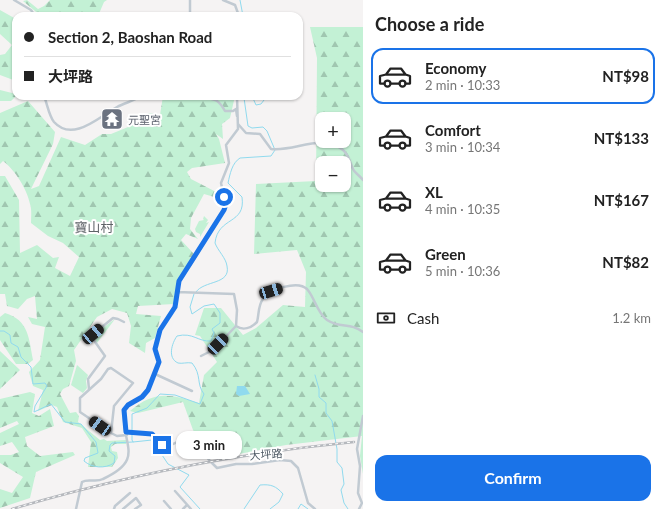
<!DOCTYPE html>
<html lang="en">
<head>
<meta charset="utf-8">
<style>
	body { margin:0; font-family:Lato,"Noto Sans TC",sans-serif; background:#f6f6f6; color:#222; height:100vh; display:flex; flex-direction:column; font-size:15px; white-space:nowrap }
	* { box-sizing:border-box; margin:0 }
	p { font-size:13px; color:#767676 }
	.icon { flex:none; width:22px; height:22px; fill:none; stroke:currentColor; stroke-width:2; stroke-linecap:round; stroke-linejoin:round }
	.map { position:relative; flex:1; overflow:hidden }
	.side { display:flex; flex-direction:column; background:#fff; width:300px }
	.side>* { flex:none }
	.top-card { position:absolute; left:12px; top:12px; width:291px; height:88px; border-radius:12px; box-shadow:0 1px 3px #0004; display:grid; align-content:center; height:88px; padding:0 12px; background:#fff }
	.tools { position:absolute; left:315px; top:112px; display:grid; gap:8px }
	.tools a { display:grid; place-items:center; width:36px; height:36px; border-radius:8px; background:#fff; box-shadow:0 1px 3px #0004; font-size:20px }
	.end { position:absolute; width:18px; height:18px; margin:-9px; border:5px solid #1a73e8; background:#fff; box-shadow:0 0 0 2px #fff }
	.from { border-radius:50% }
	.bubble { position:absolute; height:28px; border-radius:12px; background:#fff; box-shadow:0 1px 3px #0004; font-size:13px; font-weight:700; line-height:28px; text-align:center }
	.car { position:absolute; width:12px; height:24px; margin:-12px -6px; border-radius:5px; box-shadow:0 0 3px 1px #0007; background:linear-gradient(#222 24%,#8ab4d8 0 40%,#222 0 76%,#8ab4d8 0 86%,#222 0) }
	.top-card b { display:flex; align-items:center; gap:14px; height:38px; font-size:15px }
	.top-card b+b { border-top:1px solid #e0e0e0 }
	.top-card i { width:10px; height:10px; background:#222 }
	ul { padding:0; list-style:none }
	li { display:flex; align-items:center; gap:12px; height:56px; margin:0 8px 6px; padding:0 4px; border:2px solid transparent; border-radius:12px }
	li div { flex:1 }
	li b { display:block; font-size:15px }
	li em { font-style:normal; font-weight:700 }
	li.active { border-color:#1a73e8 }
	li>.icon { width:36px; height:36px; stroke-width:1.5 }
	h2 { padding:0 12px; font-size:18px; line-height:48px }
	.pay { display:flex; align-items:center; gap:10px; height:44px; padding:0 12px; font-size:15px }
	.pay p { margin-inline-start:auto }
	.button { display:flex; gap:8px; margin-top:auto; padding:8px 12px }
	.button a { flex:1; height:46px; border-radius:12px; background:#1a73e8; color:#fff; font-size:16px; font-weight:700; line-height:46px; text-align:center }
	main { display:flex; flex:1; min-height:0 }
	.map>svg:first-child { display:block }
	.green { fill:#c3f1d5 }
	.forest { fill:url(#forest-firs); fill-rule:evenodd }
	.water { fill:#90daee }
	.lines { fill:none; stroke-linecap:round; stroke-linejoin:round }
	.stream { stroke:#90daee; stroke-width:1 }
	.minor { stroke:#c1cad2; stroke-width:2.5 }
	.rail-casing { stroke:#b5b8bd; stroke-width:2.5 }
	.rail { stroke:#fff; stroke-width:1; stroke-dasharray:3; stroke-linecap:butt }
	.route { stroke:#1a73e8; stroke-width:5 }
	.labels { text-anchor:middle; dominant-baseline:central; stroke-width:4; stroke-linejoin:round; paint-order:stroke }
	.worship-label { font-size:11px; fill:#5b616d; stroke:#fff; text-anchor:start }
	.street-label { font-size:11px; fill:#4a5661; stroke:#fff }
	.quarter-label { font-size:13px; fill:#5f6368; stroke:#fff }
</style>
</head>
<body>
<main>
<div class="map">
<svg width="363" height="509" viewBox="0 0 363 509">
	<defs>
		<pattern id="forest-firs" width="22" height="20" patternUnits="userSpaceOnUse"><rect width="22" height="20" fill="#c3f1d5"/><path d="M5 1l3.5 6h-7zM16 11l3.5 6h-7z" fill="#a0c6b0"/></pattern>
	</defs>
	<rect width="100%" height="100%" fill="#f5f3f3"/>
	<path class="green" d="M204,216L208,220L206,223L209,222L200,237V234L196,232L195,229L199,221L204,220L203,219Z
		M115,319L97,343L93,337L94,334Z
		M77,365L88,375L86,381L87,388L83,393L71,385Z"/>
	<path class="forest" d="M27,0L38,9L44,6L50,0H107L104,2L98,16H41L23,1Z
		M0,10L16,19V81L0,75V55L5,54L12,45L0,34Z
		M310,27H363V474L360,456L362,436L286,445L228,456L209,455L193,430L183,402L138,413L130,411C154,390 171,394 199,403L204,375L217,362L200,336L195,335L204,308H221L243,335L256,328L283,305L305,307L306,272L297,250L254,254L256,184L316,181L317,58ZM322,119H344V141H322ZM322,163H344V185H322Z
		M0,90L16,94V96L11,101H0Z
		M163,96H235L230,118L222,124L223,139L216,134L219,139L225,163L192,168L187,172L191,179L220,194L221,199L204,194L191,218L190,229L198,239L186,234L181,240L194,254L179,277L174,304L138,306L136,314L161,316L155,338L146,343L145,353L129,343L131,326L127,313L112,309L97,317L74,350L76,361L69,386L63,389L60,394L70,413L76,412L79,416L78,422L100,440L104,439L107,441L126,440V444H115L111,447L112,451L117,452L118,458L112,467H88L91,442L82,428L63,422L57,407L52,405L38,411L43,390L33,386L29,372L40,360L45,327L32,324L28,317L37,319L35,296L27,299L18,309L7,306L5,294H0V176H5L19,200L20,253L37,245L53,258L59,257L55,268L70,276L79,257L63,243L48,236L31,223C31,217 32,210 30,204C27,189 15,170 3,161L0,164V113L28,101L55,132L53,144L31,189L39,186L61,137L85,145L102,134H111L133,125L149,113L160,115Z
		M5,313C29,320 29,339 33,360L28,364H16L0,340V317Z
		M0,351L20,370L0,389Z
		M30,392L35,394L32,413L39,416L50,409L54,426L25,437L27,446L40,456L73,452L75,455L36,472L30,498L0,508V489L12,493L23,477L0,463V455H11L19,452L12,442L0,446V433L19,424L17,421L0,428V399Z"/>
	<path class="water" d="M237,386H245L250,394L239,396L236,394Z"/>
	<g class="lines">
		<path class="stream" d="M240,0L243,16
			M252,96L256,105L261,104L264,100L262,96
			M196,292C204,280 231,285 227,266C226,258 218,251 215,243C218,216 246,225 242,197L228,183C230,174 232,163 240,158L271,156L275,150L267,131L263,127L252,128L248,126L244,98L245,96
			M194,294L190,307L192,314L204,306L214,304L220,313V323L212,329L214,333L211,341C198,342 193,332 177,336C172,343 167,358 178,363C182,364 187,362 192,363C202,375 196,384 204,394L200,404L175,395L160,394L147,408L132,414V440L133,442L152,440L168,464L189,475L180,487L200,509
			M0,331H4L10,335L11,343L18,347L21,357L31,367L33,384L45,383L47,386L35,406L34,412L51,404L65,422L81,424L96,442L98,453L85,458L84,461C92,468 105,469 114,463L115,456L109,451L110,445L112,443L133,442
			M315,375L319,389V397L326,403V413L332,421L337,449V462L342,468L344,484L341,490L344,503L348,509
			M244,509L260,485C271,484 276,486 283,494L279,502L270,509
			M298,509L301,504L308,509"/>
		<path class="minor" d="M14,0L31,10L35,16
			M223,0L235,5L239,16
			M190,16V0
			M44,96C47,103 49,116 54,122C73,143 100,116 117,107C125,103 133,101 142,96
			M200,96C214,100 217,97 225,111H233L236,109L237,116
			M238,124L246,133L260,134L271,149C295,152 321,133 343,150C349,155 350,163 353,169C355,173 360,176 363,180
			M177,292L234,294L237,310L236,326C243,331 251,328 257,322C259,315 258,305 263,299C269,289 298,280 307,289C315,298 317,313 327,320C341,329 350,322 363,332
			M201,356L213,350L236,326
			M155,374L192,391
			M89,389L88,379L105,356L93,339L92,335L113,318L118,319L124,322
			M127,432L151,434L165,446C175,446 182,436 192,439L210,461L217,468L236,464H252L280,460L291,461L298,468L308,503L315,509
			M111,433L114,406L133,383L111,368L108,369L101,379L80,398V412L111,433L117,436L127,435
			M175,491L191,509
			M164,501L171,509
			M76,509L82,482C88,478 96,483 103,479C146,459 121,445 124,410L128,405L143,396L150,386L159,362L155,349L160,329L175,308L179,281L193,261L226,206L221,183L229,163L226,145L238,129L237,96
			M114,509L115,506L130,493
			M123,509L136,498L141,505L135,509
			M183,509L187,505
			M359,509L362,503L358,493L360,466L357,449L363,416"/>
		<g class="rail-casing">
			<path id="rail" d="M12,509C123,476 238,453 354,442"/>
		</g>
		<use href="#rail" class="rail"/>
	</g>
	<g class="lines">
		<path class="route" d="M162,445L152,434L126,432L124,410L128,405L142,397L148,390L159,362L155,349L160,330L175,307L179,281L224,210L226,204L224,197"/>
	</g>
	<defs>
		<g id="temple-square" transform="scale(1.15)"><rect x="-9" y="-9" width="18" height="18" rx="4" fill="#6b7280" stroke="#fff"/><path d="M0-6L5-2H3V0L6.5 2.5H4V6H1.5V3h-3V6H-4V2.5H-6.5L-3 0V-2H-5Z" fill="#fff"/></g>
	</defs>
	<g fill-rule="evenodd">
		<use href="#temple-square" x="112" y="119"/>
	</g>
	<g class="labels">
		<g class="worship-label">
			<text x="128" y="119">元聖宮</text>
		</g>
		<g class="street-label">
			<text transform="translate(266 454) rotate(-4)">大坪路</text>
		</g>
		<g class="quarter-label">
			<text x="94" y="227">寶山村</text>
		</g>
	</g>
</svg>
<div class="tools">
<a>+</a>
<a>−</a>
</div>
<i class="end from" style="left:224px;top:197px"></i>
<i class="end" style="left:162px;top:445px"></i>
<div class="bubble" style="left:176px;top:431px;width:66px">3 min</div>
<i class="car" style="left:271px;top:291px;rotate:73deg"></i>
<i class="car" style="left:93px;top:334px;rotate:50deg"></i>
<i class="car" style="left:218px;top:344px;rotate:44deg"></i>
<i class="car" style="left:100px;top:426px;rotate:305deg"></i>
<div class="top-card">
<b><i class="from"></i>Section 2, Baoshan Road</b>
<b><i></i>大坪路</b>
</div>
</div>
<section class="side">
<h2>Choose a ride</h2>
<ul>
<li class="active"><svg class="icon" aria-label="car" viewBox="0 0 24 24"><path d="M5 17H2v-5l4-1 3-4h7l3 4 3 1v5h-3M9 17h6M6 11h13"/><circle cx="7" cy="17" r="2"/><circle cx="17" cy="17" r="2"/></svg><div><b>Economy</b><p>2 min · 10:33</p></div><em>NT$98</em></li>
<li><svg class="icon" aria-label="car" viewBox="0 0 24 24"><path d="M5 17H2v-5l4-1 3-4h7l3 4 3 1v5h-3M9 17h6M6 11h13"/><circle cx="7" cy="17" r="2"/><circle cx="17" cy="17" r="2"/></svg><div><b>Comfort</b><p>3 min · 10:34</p></div><em>NT$133</em></li>
<li><svg class="icon" aria-label="car" viewBox="0 0 24 24"><path d="M5 17H2v-5l4-1 3-4h7l3 4 3 1v5h-3M9 17h6M6 11h13"/><circle cx="7" cy="17" r="2"/><circle cx="17" cy="17" r="2"/></svg><div><b>XL</b><p>4 min · 10:35</p></div><em>NT$167</em></li>
<li><svg class="icon" aria-label="car" viewBox="0 0 24 24"><path d="M5 17H2v-5l4-1 3-4h7l3 4 3 1v5h-3M9 17h6M6 11h13"/><circle cx="7" cy="17" r="2"/><circle cx="17" cy="17" r="2"/></svg><div><b>Green</b><p>5 min · 10:36</p></div><em>NT$82</em></li>
</ul>
<div class="pay"><svg class="icon" aria-label="cash" viewBox="0 0 24 24"><path d="M3 7h18v10H3z"/><circle cx="12" cy="12" r="2"/></svg>Cash<p>1.2 km</p></div>
<div class="button"><a>Confirm</a></div>
</section>
</main>
</body>
</html>
